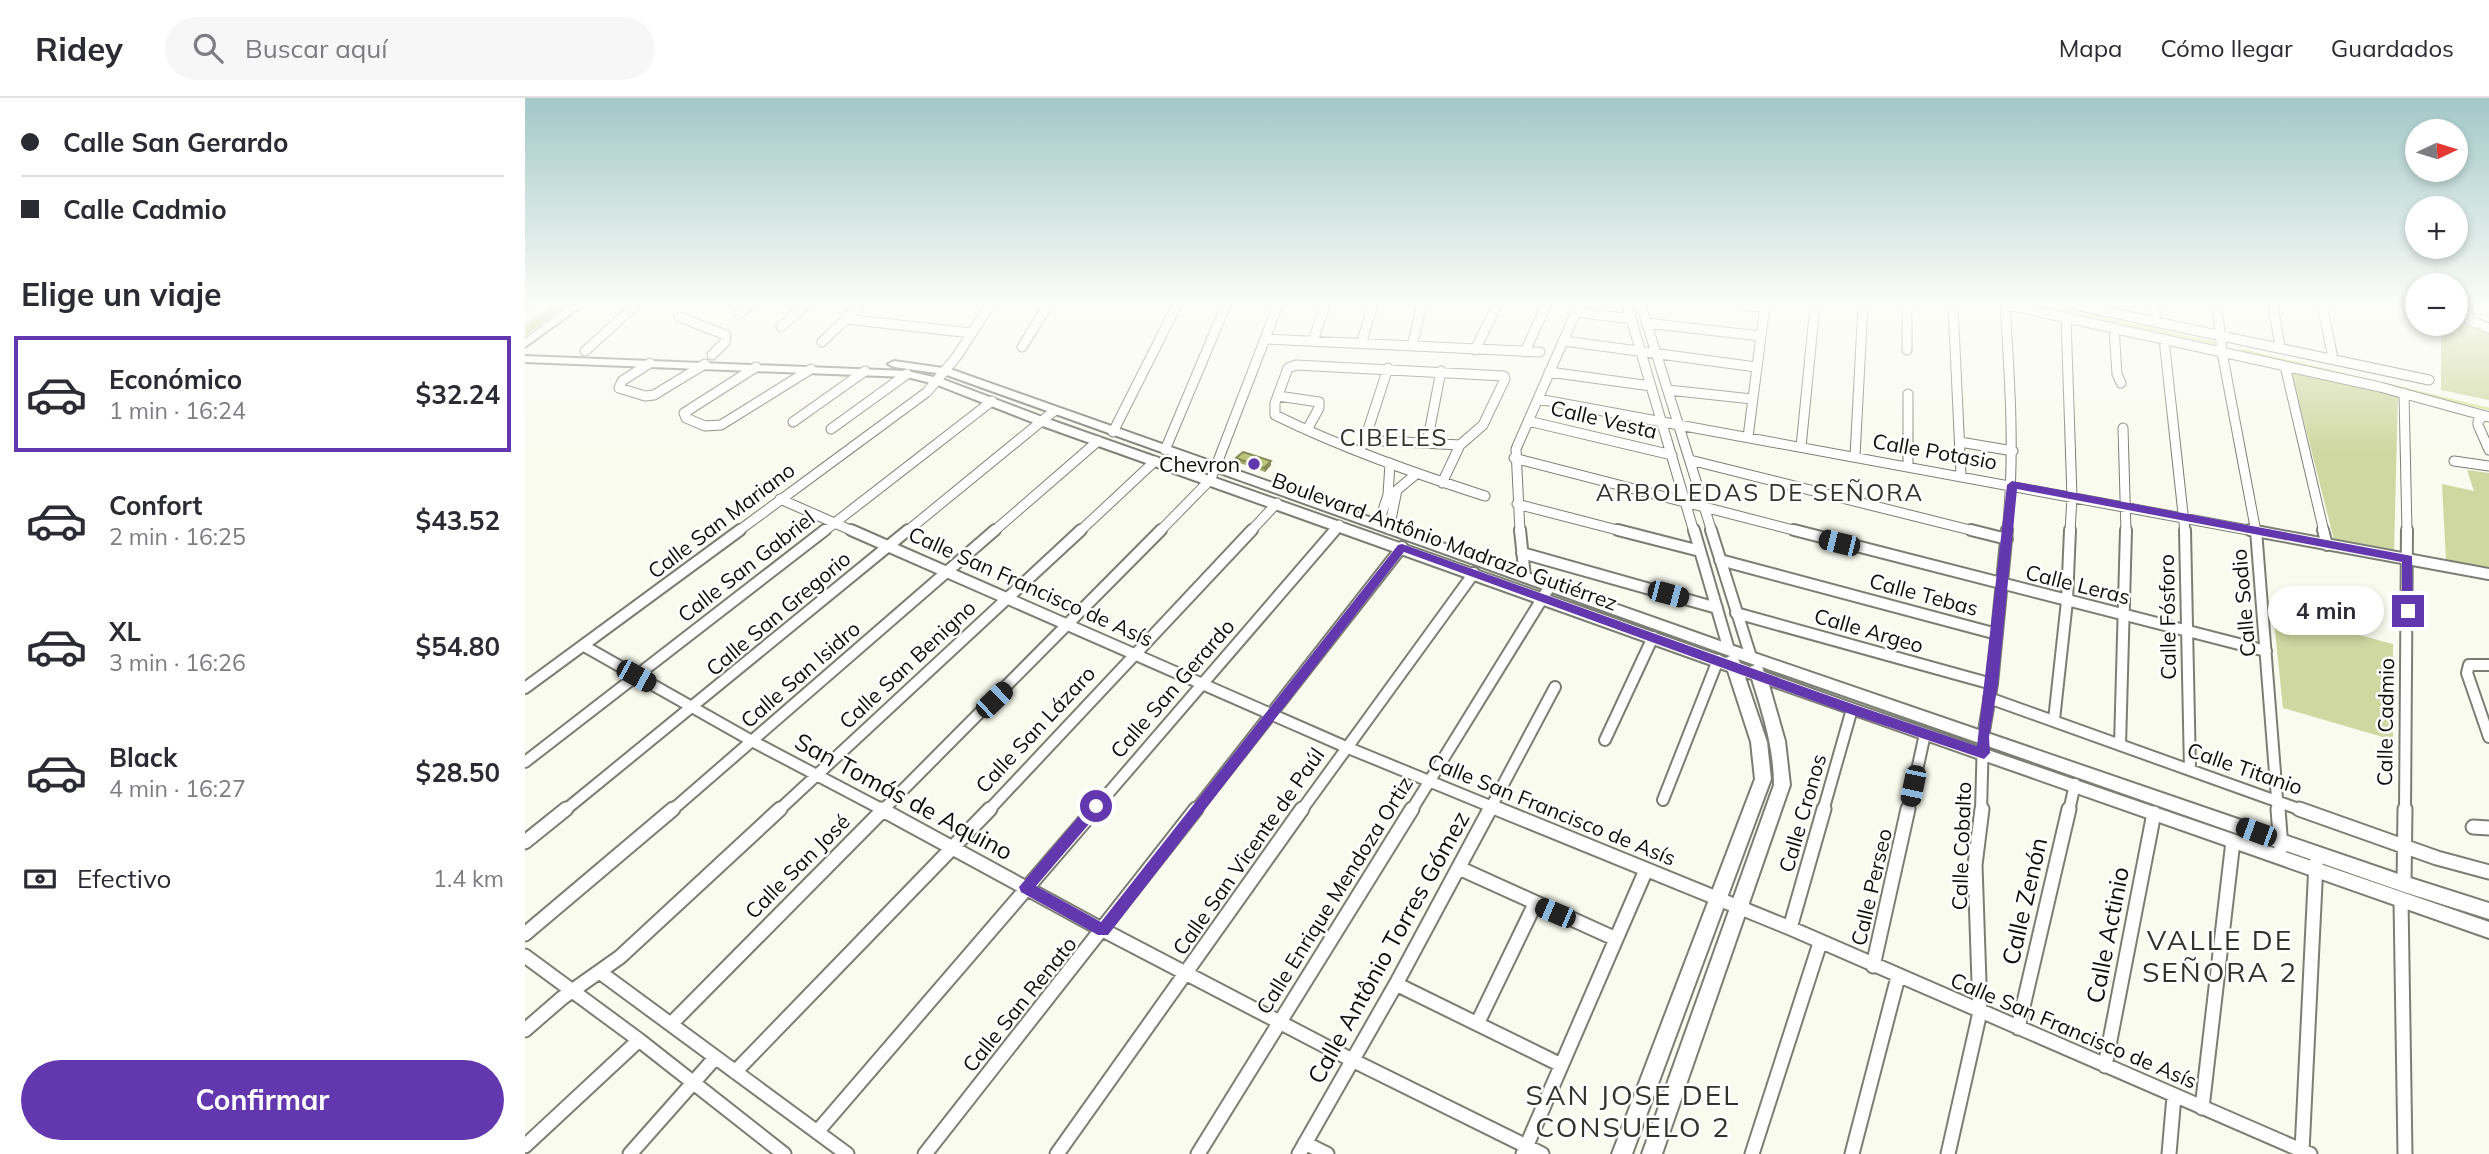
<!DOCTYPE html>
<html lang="es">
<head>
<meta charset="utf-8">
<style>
	body { margin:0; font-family:Mulish,sans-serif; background:#f7f7f7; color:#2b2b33; height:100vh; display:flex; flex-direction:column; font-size:26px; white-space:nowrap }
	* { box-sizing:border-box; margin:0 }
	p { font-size:23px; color:#7c7c81 }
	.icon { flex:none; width:38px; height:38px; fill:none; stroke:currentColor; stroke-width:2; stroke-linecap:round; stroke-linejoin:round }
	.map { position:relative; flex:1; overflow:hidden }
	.details { display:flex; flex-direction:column; background:#fff; width:525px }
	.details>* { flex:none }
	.guide { display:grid; align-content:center; height:154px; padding:0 21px; background:#fff }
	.needle { width:46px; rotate:86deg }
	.fabs { position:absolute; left:1880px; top:21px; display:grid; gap:14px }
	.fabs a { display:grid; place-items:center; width:63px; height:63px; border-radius:50%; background:#fff; box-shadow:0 4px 10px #0003; font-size:35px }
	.end { position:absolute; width:32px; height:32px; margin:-16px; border:9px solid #6337ae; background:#fff; box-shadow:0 0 0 4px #fff }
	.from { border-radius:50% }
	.bubble { position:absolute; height:49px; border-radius:24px; background:#fff; box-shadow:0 4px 10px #0003; font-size:23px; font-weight:700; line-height:49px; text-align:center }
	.car { position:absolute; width:21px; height:42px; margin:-21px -10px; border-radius:9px; box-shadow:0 0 5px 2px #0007; background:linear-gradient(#222 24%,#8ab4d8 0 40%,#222 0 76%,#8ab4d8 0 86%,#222 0) }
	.guide b { display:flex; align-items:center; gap:24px; height:66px; font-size:26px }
	.guide b+b { border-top:2px solid #e1e1e2 }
	.guide i { width:18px; height:18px; background:#2b2b33 }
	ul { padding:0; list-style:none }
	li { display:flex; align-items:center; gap:21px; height:116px; margin:0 14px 10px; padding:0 7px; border:4px solid transparent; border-radius:0px }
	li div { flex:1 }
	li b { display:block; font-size:26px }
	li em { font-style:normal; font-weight:700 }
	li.on { border-color:#6337ae }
	li>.icon { width:63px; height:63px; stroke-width:1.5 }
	h2 { padding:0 21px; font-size:32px; line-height:84px }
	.pay { display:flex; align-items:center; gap:18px; height:77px; padding:0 21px; font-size:26px }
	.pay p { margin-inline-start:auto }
	.button { display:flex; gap:14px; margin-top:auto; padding:14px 21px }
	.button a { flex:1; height:80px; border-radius:42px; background:#6337ae; color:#fff; font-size:28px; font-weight:700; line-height:80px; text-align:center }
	header { display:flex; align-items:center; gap:42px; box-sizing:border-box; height:98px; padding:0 35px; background:#fff; border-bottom:2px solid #e1e1e2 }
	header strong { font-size:33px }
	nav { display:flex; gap:38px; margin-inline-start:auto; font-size:24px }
	.search { width:490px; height:63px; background:#f7f7f7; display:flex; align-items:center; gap:18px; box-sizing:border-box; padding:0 24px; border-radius:38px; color:#7c7c81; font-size:26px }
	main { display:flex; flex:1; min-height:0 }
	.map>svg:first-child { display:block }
	.green { fill:#cfd8a1 }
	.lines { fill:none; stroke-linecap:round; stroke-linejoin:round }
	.stream { stroke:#dae599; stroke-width:2.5 }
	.street-far2-casing { stroke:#7c7e74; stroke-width:11 }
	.street-far1-casing { stroke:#7c7e74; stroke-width:14 }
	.street-casing { stroke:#7c7e74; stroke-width:17 }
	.secondary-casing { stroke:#7c7e74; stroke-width:4 }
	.primary-casing { stroke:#d8d8d8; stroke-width:3 }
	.street-far2 { stroke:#fff; stroke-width:9 }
	.street-far1 { stroke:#fff; stroke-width:10 }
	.street { stroke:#fff; stroke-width:13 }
	.secondary { fill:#fff; fill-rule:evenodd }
	.primary { fill:#bac17f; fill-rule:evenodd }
	.wall { fill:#a2ab6b }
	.shaded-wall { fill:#848b57 }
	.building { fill:#bcc77c; stroke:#848b57; stroke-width:2 }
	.route { fill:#6337ae }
	.poi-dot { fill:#6337ae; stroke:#fff; stroke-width:2.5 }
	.labels { text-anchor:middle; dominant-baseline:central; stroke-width:5; stroke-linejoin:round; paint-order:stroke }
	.street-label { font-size:21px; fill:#0d0d09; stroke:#fff }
	.poi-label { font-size:21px; fill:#0d0d09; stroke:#fff; text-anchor:end }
	.quarter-label { font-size:24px; letter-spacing:2px; fill:#32332a; stroke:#fff }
	.near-street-label { font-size:24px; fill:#0d0d09; stroke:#fff }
	.near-quarter-label { font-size:28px; letter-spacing:2px; fill:#32332a; stroke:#fff }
</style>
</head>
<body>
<header>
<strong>Ridey</strong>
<div class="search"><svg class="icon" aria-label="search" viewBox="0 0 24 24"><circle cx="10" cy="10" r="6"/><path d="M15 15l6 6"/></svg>Buscar aquí</div>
<nav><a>Mapa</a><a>Cómo llegar</a><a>Guardados</a></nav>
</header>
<main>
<section class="details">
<div class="guide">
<b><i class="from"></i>Calle San Gerardo</b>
<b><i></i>Calle Cadmio</b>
</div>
<h2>Elige un viaje</h2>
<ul>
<li class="on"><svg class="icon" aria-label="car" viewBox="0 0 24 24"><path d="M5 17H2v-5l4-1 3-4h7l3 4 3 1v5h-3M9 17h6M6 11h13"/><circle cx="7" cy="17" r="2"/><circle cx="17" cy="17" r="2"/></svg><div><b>Económico</b><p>1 min · 16:24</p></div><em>$32.24</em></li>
<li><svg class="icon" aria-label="car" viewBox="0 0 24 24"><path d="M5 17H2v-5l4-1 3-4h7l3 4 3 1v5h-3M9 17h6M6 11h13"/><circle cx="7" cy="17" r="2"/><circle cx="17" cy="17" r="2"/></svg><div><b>Confort</b><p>2 min · 16:25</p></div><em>$43.52</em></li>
<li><svg class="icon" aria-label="car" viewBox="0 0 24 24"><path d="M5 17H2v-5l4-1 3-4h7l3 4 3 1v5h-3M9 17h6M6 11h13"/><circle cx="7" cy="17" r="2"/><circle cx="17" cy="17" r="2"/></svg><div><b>XL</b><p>3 min · 16:26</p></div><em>$54.80</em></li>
<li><svg class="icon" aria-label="car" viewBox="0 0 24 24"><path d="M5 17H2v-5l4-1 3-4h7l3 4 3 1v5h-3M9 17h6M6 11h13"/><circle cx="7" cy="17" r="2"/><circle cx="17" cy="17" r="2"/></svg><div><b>Black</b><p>4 min · 16:27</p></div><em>$28.50</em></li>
</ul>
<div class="pay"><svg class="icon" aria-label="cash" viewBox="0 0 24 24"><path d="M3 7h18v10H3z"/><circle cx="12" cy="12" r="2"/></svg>Efectivo<p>1.4 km</p></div>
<div class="button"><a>Confirmar</a></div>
</section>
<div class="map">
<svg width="1964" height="1056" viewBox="0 0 1964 1056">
	<rect width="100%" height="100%" fill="#f9fbef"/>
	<path class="green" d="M1930,224L1964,235V302L1916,292V226Z
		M1766,272L1873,296L1869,454L1809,442Z
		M1942,372L1964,375V471L1921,462L1917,386L1949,393Z
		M1748,514L1868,546V642L1758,610Z"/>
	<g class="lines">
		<path class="stream" d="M1515,207L1689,245
			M1717,252L1964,311"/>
		<g class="street-far2-casing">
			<path id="street-far2" d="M1102,207L1169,434
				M1116,207L1187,434
				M1218,207L1240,210
				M1382,207V252
				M1428,207L1436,377
				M1480,207C1485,283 1490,358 1482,434
				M1483,207L1855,289L1964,319
				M1551,207L1904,282
				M1630,207V224
				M1692,207L1697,254L1731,434
				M1748,207L1755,249
				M1797,207L1808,260
				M1942,207L1944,222L1964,230
				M1051,214L1106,221
				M214,216L224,207
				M154,219L201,237L200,244L187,257
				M1541,220L1547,399L1545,434
				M321,221L446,235
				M1121,225L1235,238
				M256,229L280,207
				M1589,230L1592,276L1596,285
				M740,241L1015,254
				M1639,241L1660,434
				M788,243L800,207
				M1039,243L1231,269
				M297,244L335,207
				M836,246L848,207
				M887,248L897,207
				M497,249L523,207
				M950,252L972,207
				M60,253L111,207
				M1000,254L1021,207
				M125,265L97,283L94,290L120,298L129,297L180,266
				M1760,268L1799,434
				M231,269L159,315L161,320L180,328L196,327L286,271
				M1024,274L1126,288
				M1143,292L1227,301
				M1879,295L1882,434
				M1383,296V367
				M753,298L794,304V310L783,330
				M1013,301L1734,434
				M1959,318L1953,323V327L1964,352
				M1003,323L1147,357
				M268,324L340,273
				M1598,330L1601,434
				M306,331L382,276
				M588,334L652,207
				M1223,339L1240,207
				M840,342L935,347
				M1435,344L1488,353
				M902,345L916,273
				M838,347L863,270
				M1276,349L1290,207
				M640,352L701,207
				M1330,358L1338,207
				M989,360L1276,434
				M1165,362L1453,434
				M1929,363L1964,368
				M917,385L935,347L958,327L980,281L979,278
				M960,398C889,375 817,350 750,317V305L763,270L771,267L979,278
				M255,401L330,434
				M992,406L1100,434
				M853,427L863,397L865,365
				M864,431L872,392L890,377
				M212,434L402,294L432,258L465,207
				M298,434L467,303
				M381,434L529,313
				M468,434L573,343
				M554,434L630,363
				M634,434L686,381L753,207
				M725,434L752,405
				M808,434L814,427
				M995,434L991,351L1054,207"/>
		</g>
		<g class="street-far1-casing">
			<path id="street-far1" d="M326,432L821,649L977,713
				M995,432L1000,479
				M1093,432L1175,453
				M1169,432L1204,552
				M1186,432L1226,559
				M1269,432L1741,553
				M1446,432L1482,441
				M1660,432L1665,672
				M1725,432L1964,476
				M1731,432L1753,713
				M1798,432L1802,447
				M997,455L1192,510
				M1195,462L1472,536
				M1211,515L1467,586
				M59,548L227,643L360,713
				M1964,567H1944L1942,575L1964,639
				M0,590L215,432
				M1464,600L1779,713
				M1529,622L1542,503L1545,432
				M1080,642L1128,539
				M1595,647L1601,432
				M0,664L300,432
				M1138,702L1193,562
				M39,713L383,432
				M146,713L470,432
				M253,713L556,432
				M357,713L636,432
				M463,713L727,432
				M568,713L810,432
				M670,713L877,449
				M776,713L949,475
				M886,713L1025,488
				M964,713L1030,589
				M1298,713L1327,611
				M1383,713L1400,636
				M1456,713L1458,639L1467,586L1482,432
				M1544,713L1550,686
				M1880,713L1882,432"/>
		</g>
		<g class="street-casing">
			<path id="street" d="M356,711L578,832L827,962L1017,1056
				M973,711L1265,830L1785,1056
				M1753,711L1756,750
				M1774,711L1912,760L1964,774
				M1948,729L1964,730
				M0,744L41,711
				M934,770L1091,841
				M1879,786L1880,711
				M1876,802L1880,1056
				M1265,830L1299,711
				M0,836L148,711
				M0,858L114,942L259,1056
				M1348,868L1383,711
				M76,875L322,1056
				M871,886L1036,967
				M953,924L1010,806
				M146,926L359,711
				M1493,930L1544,711
				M0,932L37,900L95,859L255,711
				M1580,968L1629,715
				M210,974L465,711
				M1677,1010L1708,743
				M292,1034L570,711
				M780,1045L802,1056
				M0,1048L114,942
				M1777,1053L1791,765
				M105,1056L190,960
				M400,1056L671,711
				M532,1056L777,711
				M673,1056L887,711
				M774,1056L871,886L965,711
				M998,1056L1121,772
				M1227,1056L1295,845
				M1327,1056L1373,879
				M1423,1056L1455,914L1450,767L1457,711
				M1644,1056L1649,998"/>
		</g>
		<g class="secondary-casing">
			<path id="secondary" d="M46,207H58L0,249V241Z
				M0,258L382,273L417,281L520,320L1201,560L1205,558L419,276L369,269L363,266L369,263L425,271L1209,548L1879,778L1964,805V821L1879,794L1237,569L1239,574L1332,607L1964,824V840L1244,587L1260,643L1265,687L1137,1056H1117L1249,687C1249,650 1238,616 1227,581L1220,579L1242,644L1246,681L1107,1056H1087L1230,681L1226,644L1203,573L512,326L410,286L382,279L0,264ZM1213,561L1230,567L1225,569L1215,565Z"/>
		</g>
		<g class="primary-casing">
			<path id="primary" d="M0,207H9L0,213Z
				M29,207H43L0,238V228Z"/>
		</g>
		<use href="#street-far2" class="street-far2"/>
		<use href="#street-far1" class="street-far1"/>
		<use href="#street" class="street"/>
		<use href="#secondary" class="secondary"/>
		<use href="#primary" class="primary"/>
	</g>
	<path class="wall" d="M711,360L746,363V367L740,374L712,364Z"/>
	<path class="shaded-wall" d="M746,363V367L740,374L739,370Z"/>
	<path class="building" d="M718,354L746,363L739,370L711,360Z"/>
	<linearGradient id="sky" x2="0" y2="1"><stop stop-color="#a2c8c8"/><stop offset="0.58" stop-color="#fcfdf8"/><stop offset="1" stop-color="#fcfdf8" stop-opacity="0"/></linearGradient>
	<rect width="1964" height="355" fill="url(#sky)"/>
	<path class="route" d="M1487,383L1887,458L1888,513L1883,517L1877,513V464L1492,391L1473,586L1464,639L1465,655L1459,661L1322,615L879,454L583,837H573L496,794L494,789L566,704H576V712L511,788L576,824L873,447L877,446L1330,607L1452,648L1482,387Z"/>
	<circle class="poi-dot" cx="729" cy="366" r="7"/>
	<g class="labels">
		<g class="street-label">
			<text transform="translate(1079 321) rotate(13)">Calle Vesta</text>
			<text transform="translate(1410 353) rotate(10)">Calle Potasio</text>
			<text transform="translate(196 422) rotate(-37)">Calle San Mariano</text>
			<text transform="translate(920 443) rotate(20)">Boulevard Antônio Madrazo Gutiérrez</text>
			<text transform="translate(221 468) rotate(-38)">Calle San Gabriel</text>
			<text transform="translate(1553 486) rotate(14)">Calle Leras</text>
			<text transform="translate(506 488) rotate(24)">Calle San Francisco de Asís</text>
			<text transform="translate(1399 496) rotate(15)">Calle Tebas</text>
			<text transform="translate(1718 505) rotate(-95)">Calle Sodio</text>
			<text transform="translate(253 515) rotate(-40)">Calle San Gregorio</text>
			<text transform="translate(1642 519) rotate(-91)">Calle Fósforo</text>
			<text transform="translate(1344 532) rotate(16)">Calle Argeo</text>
			<text transform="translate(382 566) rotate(-43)">Calle San Benigno</text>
			<text transform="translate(275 576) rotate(-41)">Calle San Isidro</text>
			<text transform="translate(647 590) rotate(-49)">Calle San Gerardo</text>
			<text transform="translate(1860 624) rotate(-89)">Calle Cadmio</text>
			<text transform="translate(510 631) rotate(-47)">Calle San Lázaro</text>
			<text transform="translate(1720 670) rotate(19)">Calle Titanio</text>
			<text transform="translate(1027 711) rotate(22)">Calle San Francisco de Asís</text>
			<text transform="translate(1277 715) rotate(-74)">Calle Cronos</text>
			<text transform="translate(1436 748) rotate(-88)">Calle Cobalto</text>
			<text transform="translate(723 753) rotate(-55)">Calle San Vicente de Paúl</text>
			<text transform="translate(272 768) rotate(-45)">Calle San José</text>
			<text transform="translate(1346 789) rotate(-77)">Calle Perseo</text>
			<text transform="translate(809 797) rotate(-58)">Calle Enrique Mendoza Ortiz</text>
			<text transform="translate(494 906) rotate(-51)">Calle San Renato</text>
			<text transform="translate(1549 932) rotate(23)">Calle San Francisco de Asís</text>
		</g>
		<g class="poi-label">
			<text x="715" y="366">Chevron</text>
		</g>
		<g class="quarter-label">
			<text x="869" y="339">CIBELES</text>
			<text x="1235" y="394">ARBOLEDAS DE SEÑORA</text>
		</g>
		<g class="near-street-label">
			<text transform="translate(379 698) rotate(28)">San Tomás de Aquino</text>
			<text transform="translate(1499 803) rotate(-77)">Calle Zenón</text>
			<text transform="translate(1582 837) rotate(-79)">Calle Actinio</text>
			<text transform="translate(863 849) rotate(-61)">Calle Antônio Torres Gómez</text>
		</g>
		<g class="near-quarter-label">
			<text x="1695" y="841">VALLE DE<tspan x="1695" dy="32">SEÑORA 2</tspan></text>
			<text x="1108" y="996">SAN JOSE DEL<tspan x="1108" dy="32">CONSUELO 2</tspan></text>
		</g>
	</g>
</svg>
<div class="fabs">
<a><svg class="needle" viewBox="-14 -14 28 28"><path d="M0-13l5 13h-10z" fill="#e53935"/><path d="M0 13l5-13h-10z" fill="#7c7c81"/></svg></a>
<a>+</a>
<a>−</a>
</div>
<i class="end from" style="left:571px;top:708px"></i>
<i class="end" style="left:1883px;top:513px"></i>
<div class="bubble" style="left:1743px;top:488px;width:116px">4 min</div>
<i class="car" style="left:1314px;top:445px;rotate:284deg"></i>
<i class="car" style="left:1143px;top:496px;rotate:105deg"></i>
<i class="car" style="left:111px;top:578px;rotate:119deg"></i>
<i class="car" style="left:469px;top:602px;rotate:46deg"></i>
<i class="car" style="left:1388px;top:688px;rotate:192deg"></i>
<i class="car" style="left:1731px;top:734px;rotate:290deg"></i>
<i class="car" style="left:1030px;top:815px;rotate:293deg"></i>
</div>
</main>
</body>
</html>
